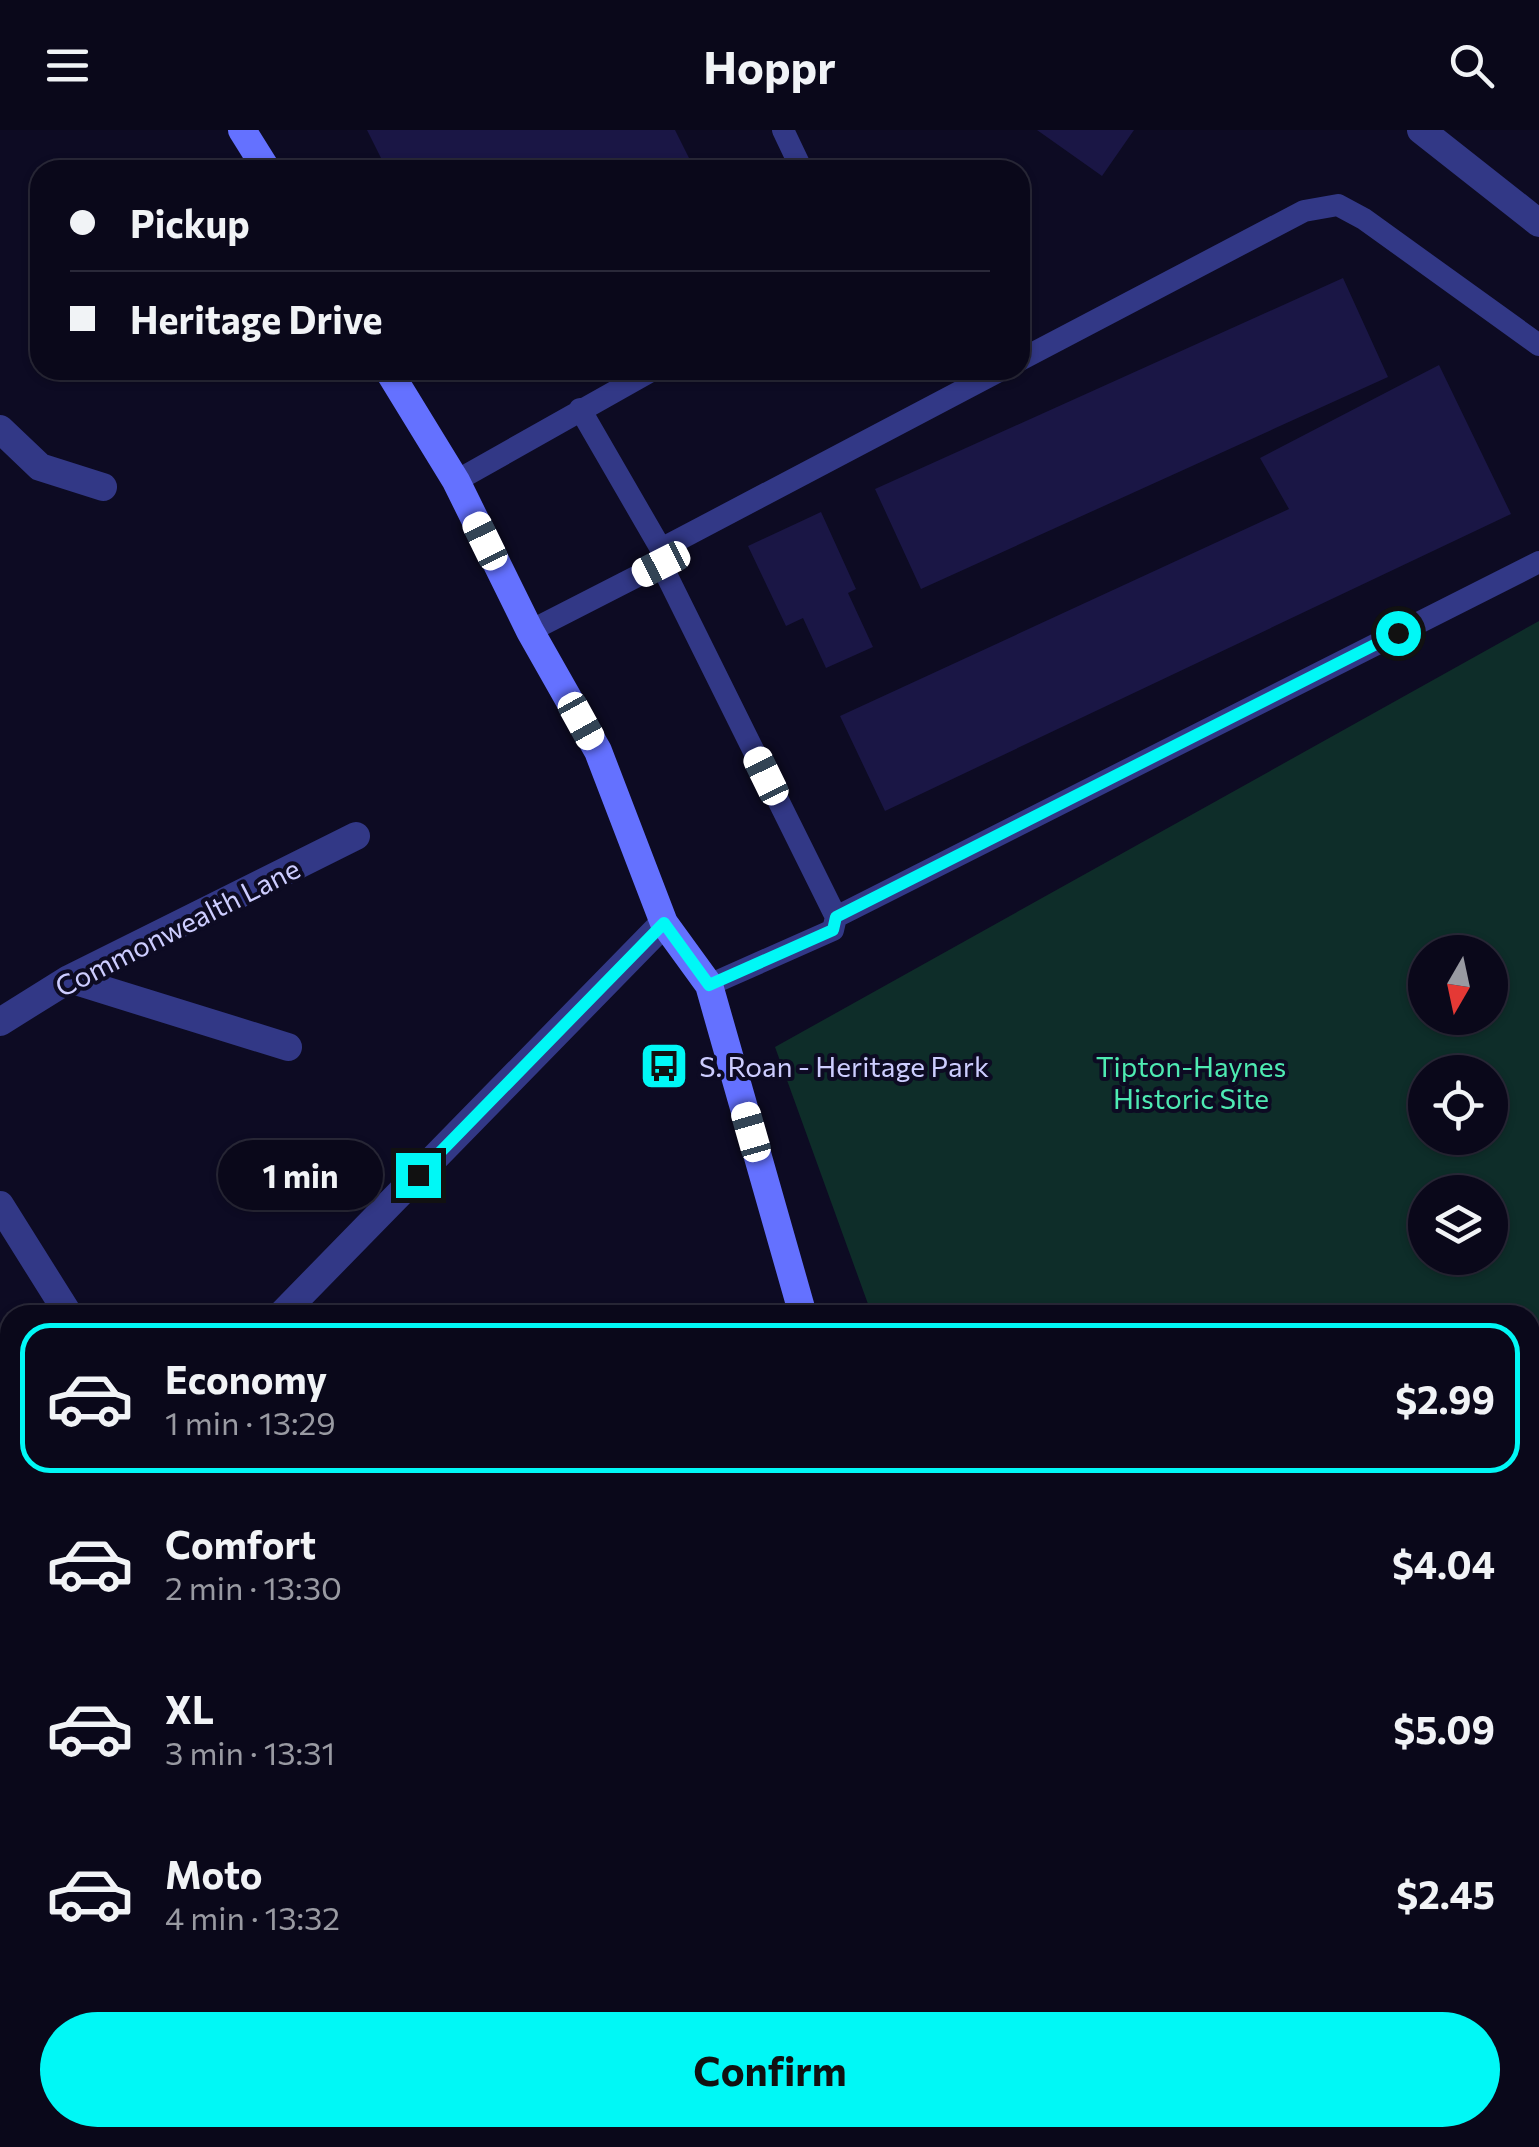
<!DOCTYPE html>
<html lang="en">
<head>
<meta charset="utf-8">
<style>
	body { margin:0; font-family:Commissioner,sans-serif; background:#181627; color:#f1f3f6; height:100vh; display:flex; flex-direction:column; font-size:38px; white-space:nowrap }
	* { box-sizing:border-box; margin:0 }
	p { font-size:32px; color:#999aa2 }
	.icon { flex:none; width:55px; height:55px; fill:none; stroke:currentColor; stroke-width:2; stroke-linecap:round; stroke-linejoin:round }
	.map { position:relative; flex:1; overflow:hidden }
	.sheet { position:absolute; left:0px; top:1175px; width:1540px; height:842px; display:flex; flex-direction:column; background:#0a081a; border-radius:30px 30px 0 0; box-shadow:0 2px 8px #0004,0 0 0 2px #2a2939 }
	.sheet>* { flex:none }
	.hud { position:absolute; left:30px; top:30px; width:1000px; height:220px; border-radius:30px; box-shadow:0 2px 8px #0004,0 0 0 2px #2a2939; display:grid; align-content:center; height:220px; padding:0 40px; background:#0a081a }
	.needle { width:65px; rotate:189deg }
	.fabs { position:absolute; left:1408px; top:805px; display:grid; gap:20px }
	.fabs a { display:grid; place-items:center; width:100px; height:100px; border-radius:50%; background:#0a081a; box-shadow:0 2px 8px #0004,0 0 0 2px #2a2939; font-size:50px }
	.end { position:absolute; width:45px; height:45px; margin:-22px; border:12px solid #00f8f6; background:#111; box-shadow:0 0 0 5px #111 }
	.from { border-radius:50% }
	.bubble { position:absolute; height:70px; border-radius:35px; background:#0a081a; box-shadow:0 2px 8px #0004,0 0 0 2px #2a2939; font-size:32px; font-weight:700; line-height:70px; text-align:center }
	.car { position:absolute; width:30px; height:60px; margin:-30px -15px; border-radius:12px; box-shadow:0 0 8px 2px #0007; background:linear-gradient(#fff 24%,#345 0 40%,#fff 0 76%,#345 0 86%,#fff 0) }
	.hud b { display:flex; align-items:center; gap:35px; height:95px; font-size:38px }
	.hud b+b { border-top:2px solid #2a2939 }
	.hud i { width:25px; height:25px; background:#f1f3f6 }
	ul { padding:18px 0 0; list-style:none }
	li { display:flex; align-items:center; gap:30px; height:150px; margin:0 20px 15px; padding:0 20px; border:5px solid transparent; border-radius:30px }
	li div { flex:1 }
	li b { display:block; font-size:38px }
	li em { font-style:normal; font-weight:700 }
	li.current { border-color:#00f8f6 }
	li>.icon { width:90px; height:90px; stroke-width:1.5 }
	.action { display:flex; gap:20px; margin-top:auto; padding:20px 40px }
	.action a { flex:1; height:115px; border-radius:60px; background:#00f8f6; color:#111; font-size:40px; font-weight:700; line-height:115px; text-align:center }
	header { display:flex; justify-content:space-between; align-items:center; height:130px; padding:0 40px; background:#0a081a; font-size:45px; font-weight:700 }
	.map>svg:first-child { display:block }
	.green { fill:#0e2d29; fill-rule:evenodd }
	.building { fill:#1a1645 }
	.lines { fill:none; stroke-linecap:round; stroke-linejoin:round }
	.service { stroke:#323886; stroke-width:22 }
	.minor { stroke:#323886; stroke-width:28 }
	.secondary { stroke:#6471ff; stroke-width:28 }
	.route { stroke:#00f8f6; stroke-width:12 }
	.labels { text-anchor:middle; dominant-baseline:central; stroke-width:8; stroke-linejoin:round; paint-order:stroke }
	.street-label { font-size:28px; fill:#cdcdff; stroke:#0d0b23 }
	.poi-label { font-size:28px; fill:#cdcdff; stroke:#0d0b23; text-anchor:start }
	.park-label { font-size:28px; fill:#4eeab2; stroke:#0d0b23 }
</style>
</head>
<body>
<header><svg class="icon" aria-label="menu" viewBox="0 0 24 24"><path d="M4 6h16M4 12h16M4 18h16"/></svg>Hoppr<svg class="icon" aria-label="search" viewBox="0 0 24 24"><circle cx="10" cy="10" r="6"/><path d="M15 15l6 6"/></svg></header>
<div class="map">
<svg width="1539" height="2017" viewBox="0 0 1539 2017">
	<rect width="100%" height="100%" fill="#0d0b23"/>
	<path class="green" d="M1539,491V2017H1085L1083,2008H1530V1185H872L775,917ZM1425,822H1490V888H1425ZM1425,942H1490V1008H1425ZM1425,1062H1490V1128H1425Z"/>
	<path class="building" d="M367,0H675L695,40H387Z
		M1037,0H1134L1102,46Z
		M1343,148L1388,247L921,459L875,359Z
		M1439,235L1511,384L885,681L840,586L1289,379L1260,328Z
		M821,382L856,459L848,463L873,517L826,538L803,488L786,496L748,416Z
		M0,1934L10,1943V2008H78L88,2017H0Z"/>
	<g class="lines">
		<path class="service" d="M783,0L802,40
			M1020,230L1304,81L1338,75L1364,89L1539,215
			M456,351L653,240
			M661,419L1001,240
			M661,434L836,787L833,800L709,855
			M530,501L661,434V419L580,279
			M836,787L1539,432
			M760,2017L792,2008"/>
		<path class="minor" d="M1421,0L1539,93
			M0,299L40,337L103,357
			M69,849L288,917
			M0,892L69,849L356,706
			M0,1075L69,1185
			M281,1185L664,793
			M0,1466L10,1456"/>
		<path class="secondary" d="M242,0L267,40
			M388,240L456,351L530,501L598,621L664,793L709,855L803,1185
			M1031,2008L1033,2017"/>
	</g>
	<g class="lines">
		<path class="route" d="M418,1045L664,793L709,855L833,800L836,787L1398,503"/>
	</g>
	<defs>
		<g id="bus-square" transform="scale(2.5)"><rect x="-9" y="-9" width="18" height="18" rx="4" fill="#00f8f6" stroke="#0d0b23"/><path d="M-5-6H5V4H4V6H2V4H-2V6H-4V4H-5ZM-3.5-4V0h7V-4ZM-3.5 1.2v1.5H-2V1.2ZM2 1.2v1.5H3.5V1.2Z" fill="#111"/></g>
	</defs>
	<g fill-rule="evenodd">
		<use href="#bus-square" x="664" y="936"/>
	</g>
	<g class="labels">
		<g class="street-label">
			<text transform="translate(177 797) rotate(-27)">Commonwealth Lane</text>
		</g>
		<g class="poi-label">
			<text x="699" y="936">S. Roan - Heritage Park</text>
		</g>
		<g class="park-label">
			<text x="1191" y="936">Tipton-Haynes<tspan x="1191" dy="32">Historic Site</tspan></text>
		</g>
	</g>
</svg>
<div class="fabs">
<a><svg class="needle" viewBox="-14 -14 28 28"><path d="M0-13l5 13h-10z" fill="#e53935"/><path d="M0 13l5-13h-10z" fill="#999aa2"/></svg></a>
<a><svg class="icon" aria-label="locate" viewBox="0 0 24 24"><circle cx="12" cy="12" r="6"/><path d="M12 2v4M12 18v4M2 12h4M18 12h4"/></svg></a>
<a><svg class="icon" aria-label="layers" viewBox="0 0 24 24"><path d="M12 4l9 5-9 5-9-5zM3 14l9 5 9-5"/></svg></a>
</div>
<i class="end from" style="left:1398px;top:503px"></i>
<i class="end" style="left:418px;top:1045px"></i>
<div class="bubble" style="left:218px;top:1010px;width:165px">1 min</div>
<i class="car" style="left:485px;top:411px;rotate:334deg"></i>
<i class="car" style="left:661px;top:434px;rotate:243deg"></i>
<i class="car" style="left:581px;top:591px;rotate:151deg"></i>
<i class="car" style="left:766px;top:646px;rotate:334deg"></i>
<i class="car" style="left:751px;top:1002px;rotate:344deg"></i>
<div class="hud">
<b><i class="from"></i>Pickup</b>
<b><i></i>Heritage Drive</b>
</div>
<section class="sheet">
<ul>
<li class="current"><svg class="icon" aria-label="car" viewBox="0 0 24 24"><path d="M5 17H2v-5l4-1 3-4h7l3 4 3 1v5h-3M9 17h6M6 11h13"/><circle cx="7" cy="17" r="2"/><circle cx="17" cy="17" r="2"/></svg><div><b>Economy</b><p>1 min · 13:29</p></div><em>$2.99</em></li>
<li><svg class="icon" aria-label="car" viewBox="0 0 24 24"><path d="M5 17H2v-5l4-1 3-4h7l3 4 3 1v5h-3M9 17h6M6 11h13"/><circle cx="7" cy="17" r="2"/><circle cx="17" cy="17" r="2"/></svg><div><b>Comfort</b><p>2 min · 13:30</p></div><em>$4.04</em></li>
<li><svg class="icon" aria-label="car" viewBox="0 0 24 24"><path d="M5 17H2v-5l4-1 3-4h7l3 4 3 1v5h-3M9 17h6M6 11h13"/><circle cx="7" cy="17" r="2"/><circle cx="17" cy="17" r="2"/></svg><div><b>XL</b><p>3 min · 13:31</p></div><em>$5.09</em></li>
<li><svg class="icon" aria-label="car" viewBox="0 0 24 24"><path d="M5 17H2v-5l4-1 3-4h7l3 4 3 1v5h-3M9 17h6M6 11h13"/><circle cx="7" cy="17" r="2"/><circle cx="17" cy="17" r="2"/></svg><div><b>Moto</b><p>4 min · 13:32</p></div><em>$2.45</em></li>
</ul>
<div class="action"><a>Confirm</a></div>
</section>
</div>
</body>
</html>
